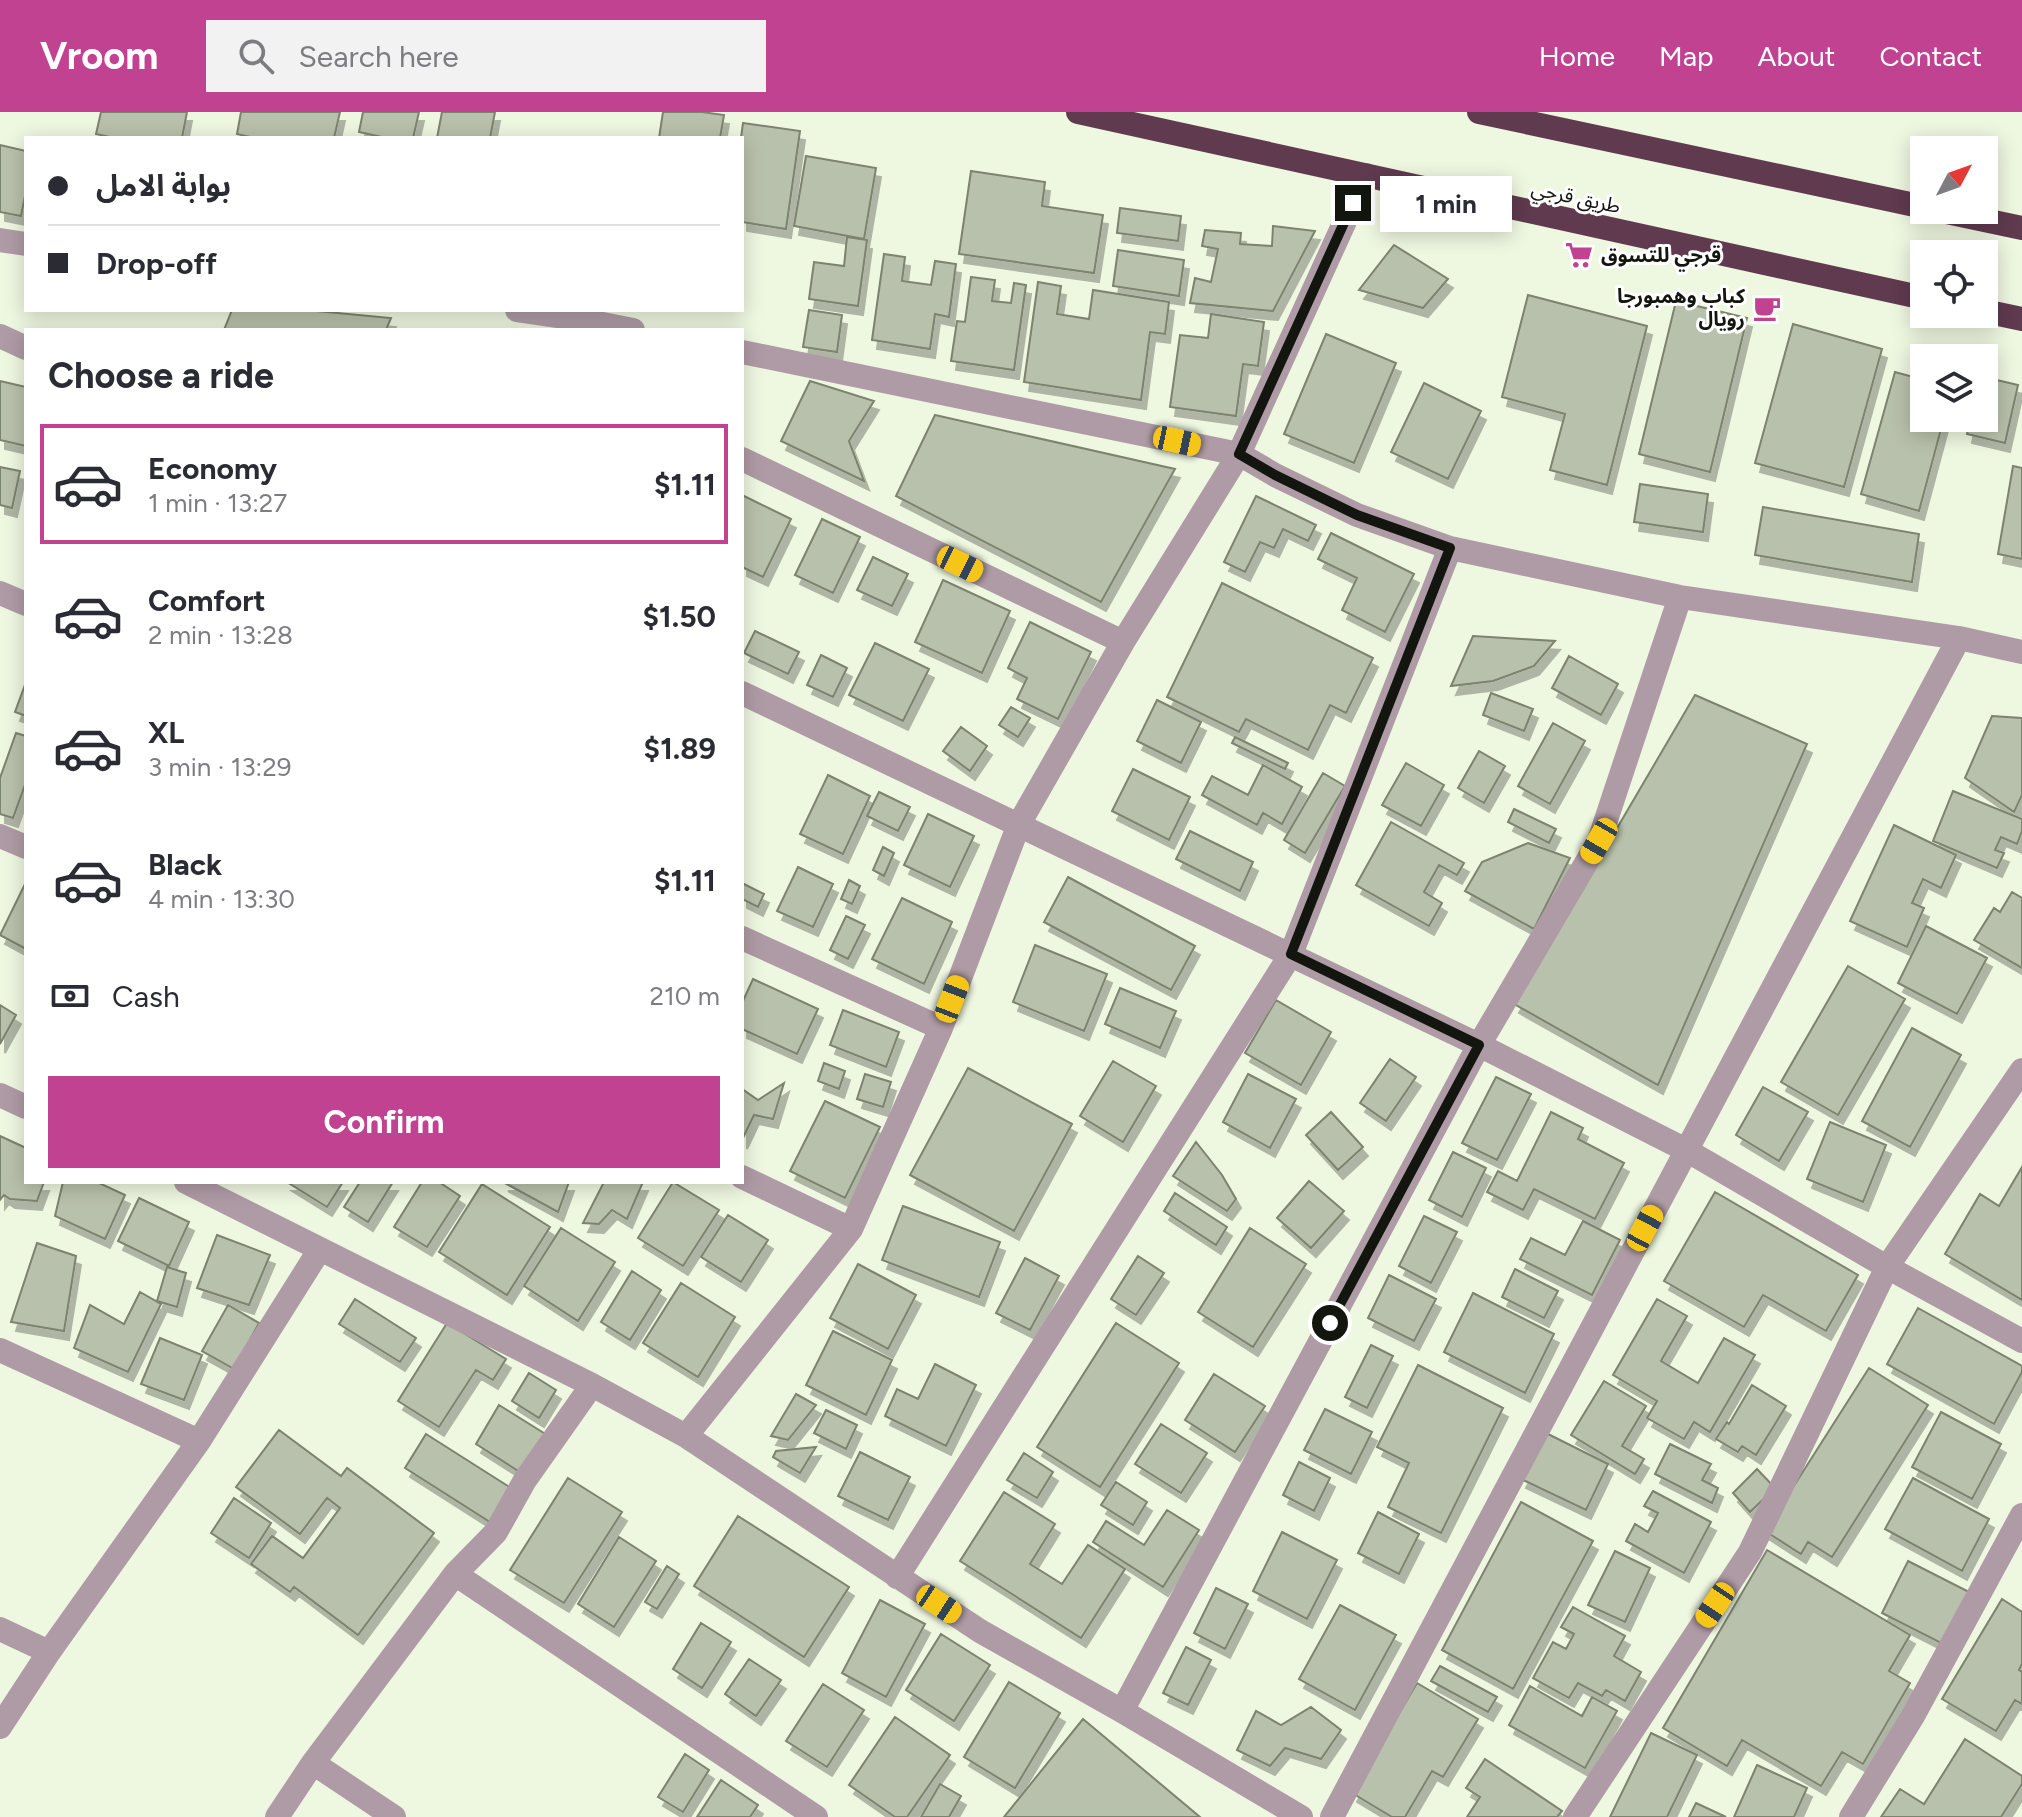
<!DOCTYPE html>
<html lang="en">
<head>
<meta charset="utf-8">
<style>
	body { margin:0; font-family:Figtree,"Noto Sans Arabic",sans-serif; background:#f2f2f3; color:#2b2b33; height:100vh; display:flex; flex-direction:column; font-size:30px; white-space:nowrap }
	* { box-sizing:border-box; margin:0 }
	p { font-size:26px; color:#7c7c81 }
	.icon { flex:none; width:44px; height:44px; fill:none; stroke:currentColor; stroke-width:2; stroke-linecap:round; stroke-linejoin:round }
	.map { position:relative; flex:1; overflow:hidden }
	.sheet { position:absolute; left:24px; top:216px; width:720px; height:856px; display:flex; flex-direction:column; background:#fff; border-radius:0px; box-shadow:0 4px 20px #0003 }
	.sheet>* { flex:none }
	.top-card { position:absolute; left:24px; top:24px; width:720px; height:176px; border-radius:0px; box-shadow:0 4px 20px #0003; display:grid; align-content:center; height:176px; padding:0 24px; background:#fff }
	.needle { width:52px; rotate:49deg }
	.controls { position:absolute; left:1910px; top:24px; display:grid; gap:16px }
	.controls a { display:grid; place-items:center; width:88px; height:88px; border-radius:0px; background:#fff; box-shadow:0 4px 20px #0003; font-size:40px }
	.end { position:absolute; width:36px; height:36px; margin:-18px; border:10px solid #13160e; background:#fff; box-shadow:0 0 0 4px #fff }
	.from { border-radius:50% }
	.bubble { position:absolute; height:56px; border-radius:0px; background:#fff; box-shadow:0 4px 20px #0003; font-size:26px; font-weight:700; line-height:56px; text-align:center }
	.car { position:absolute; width:24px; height:48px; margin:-24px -12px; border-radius:10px; box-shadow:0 0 6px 2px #0007; background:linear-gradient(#f5c518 24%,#345 0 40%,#f5c518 0 76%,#345 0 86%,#f5c518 0) }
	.top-card b { display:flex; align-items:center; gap:28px; height:76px; font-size:30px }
	.top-card b+b { border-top:2px solid #e1e1e2 }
	.top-card i { width:20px; height:20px; background:#2b2b33 }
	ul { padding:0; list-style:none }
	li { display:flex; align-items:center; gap:24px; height:120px; margin:0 16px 12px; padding:0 8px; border:4px solid transparent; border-radius:0px }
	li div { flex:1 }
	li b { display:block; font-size:30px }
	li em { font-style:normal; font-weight:700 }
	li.current { border-color:#c04291 }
	li>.icon { width:72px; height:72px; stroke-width:1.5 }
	h2 { padding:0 24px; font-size:36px; line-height:96px }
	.pay { display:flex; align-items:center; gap:20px; height:88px; padding:0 24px; font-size:30px }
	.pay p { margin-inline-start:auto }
	.button { display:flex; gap:16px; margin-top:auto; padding:16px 24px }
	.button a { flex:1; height:92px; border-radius:0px; background:#c04291; color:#fff; font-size:32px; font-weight:700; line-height:92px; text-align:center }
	header { display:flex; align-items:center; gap:48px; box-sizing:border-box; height:112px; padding:0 40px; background:#c04291; color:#fff }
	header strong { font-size:38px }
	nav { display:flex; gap:44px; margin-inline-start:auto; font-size:28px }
	.search { width:560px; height:72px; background:#f2f2f3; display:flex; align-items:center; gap:20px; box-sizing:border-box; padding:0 28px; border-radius:0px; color:#7c7c81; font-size:30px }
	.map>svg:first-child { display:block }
	.building { fill:#b8c1ab; stroke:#7b836e; stroke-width:2; filter:url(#shadow) }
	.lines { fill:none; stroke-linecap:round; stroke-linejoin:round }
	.minor { stroke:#af9ba5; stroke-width:24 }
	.highway { stroke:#603a4f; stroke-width:24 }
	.route { stroke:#13160e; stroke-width:10 }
	.labels { text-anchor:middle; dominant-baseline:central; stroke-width:6; stroke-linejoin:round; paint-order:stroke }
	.street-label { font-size:20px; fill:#13160e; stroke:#fff }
	.poi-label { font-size:20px; font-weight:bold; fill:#13160e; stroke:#fff; text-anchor:start }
</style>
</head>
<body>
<header>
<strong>Vroom</strong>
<div class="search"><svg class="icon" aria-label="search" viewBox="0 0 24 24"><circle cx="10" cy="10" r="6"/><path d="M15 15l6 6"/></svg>Search here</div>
<nav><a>Home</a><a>Map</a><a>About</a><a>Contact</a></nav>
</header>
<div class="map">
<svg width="2022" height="1705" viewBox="0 0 2022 1705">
	<defs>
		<filter id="shadow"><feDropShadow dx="5" dy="9" stdDeviation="0" flood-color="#0004"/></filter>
	</defs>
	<rect width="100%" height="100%" fill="#eef7e0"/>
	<path class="building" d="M101,0H187L182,26H114L96,22Z
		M241,0H340L334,26H254L237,22Z
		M363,0H419L413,26H386L359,20Z
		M442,0H495L490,26H437Z
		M663,0H702L724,3L720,26H659Z
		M743,11L800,19L786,117L742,110V26H741Z
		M0,33L26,39V79L21,104L0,100Z
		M806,44L876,56L864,127L794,114Z
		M971,59L1045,70L1042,94L1103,103L1094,161L959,142Z
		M1120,96L1181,104L1178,129L1117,121Z
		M1273,114L1315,119L1273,199L1190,191L1195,166L1211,170L1218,137L1202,134L1205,118L1241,121L1240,132L1272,134Z
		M847,125L867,128L858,194L809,187L814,150L844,154Z
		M1394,133L1448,167L1423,196L1359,178Z
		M1118,138L1184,148L1179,184L1113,174Z
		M884,142L905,145L902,169L931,173L935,149L956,152L949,205L935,202L930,237L872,228Z
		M971,165L995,168L992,189L1011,191L1014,171L1026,173L1014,258L951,249L957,209L965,210Z
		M1038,170L1061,174L1057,202L1089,207L1093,178L1169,190L1165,222L1150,220L1141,288L1024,270Z
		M1528,183L1647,214L1607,373L1550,358L1565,302L1502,285Z
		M1676,189L1747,206L1710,360L1639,342Z
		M232,198H306L391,206L386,218H224Z
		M809,198L842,203L837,240L803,235Z
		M1211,202L1264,210L1258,254L1243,252L1236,304L1170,295L1180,223L1208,226Z
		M1793,212L1882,237L1844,375L1755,351Z
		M1326,222L1396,251L1354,351L1284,322Z
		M1895,260L1924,268V306H1944L1919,399L1861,382Z
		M1984,265L2018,273L2005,331L1967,322L1970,306H1984Z
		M0,269L26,275V334L0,328Z
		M810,269L874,289L849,329L864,369L781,329Z
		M1424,271L1481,299L1448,367L1391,340Z
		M935,303L1175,357L1101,490L896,384Z
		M2013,354L2022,356V447L1998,442Z
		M0,355L20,359L12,396L0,393Z
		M1640,372L1708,382L1703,420L1634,410Z
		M742,383L791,407L763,465L742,455Z
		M1256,384L1316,413L1308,429L1283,417L1274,436L1260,430L1245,460L1224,450Z
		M1763,395L1919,422L1912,470L1755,443Z
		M822,407L860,425L833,481L795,463Z
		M1331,421L1414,462L1385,520L1342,498L1357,466L1318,447Z
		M873,445L908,462L892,494L857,478Z
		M943,468L1010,499L982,561L915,530Z
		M1222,471L1373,546L1346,601L1330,593L1308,638L1246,607L1239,620L1167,585Z
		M1030,510L1091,540L1058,607L1017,587L1027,566L1008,556Z
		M755,519L799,540L788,562L744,541Z
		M1473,524L1555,529L1534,554L1493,569L1451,574Z
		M875,531L929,557L903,609L849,583Z
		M821,543L847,556L833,585L807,573Z
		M1569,544L1618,572L1601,603L1552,576Z
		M26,570V604L15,600Z
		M1491,581L1533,597L1524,619L1483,603Z
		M1695,583L1807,632L1658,973L1514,892Z
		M1157,588L1201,610L1181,651L1137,629Z
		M1011,595L1030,606L1018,625L999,613Z
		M1992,604L2022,606V683L2014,700L1965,666Z
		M1553,611L1585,629L1550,692L1518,674Z
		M961,615L987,634L970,659L943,639Z
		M16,621L26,624V670L13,706L0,702V666Z
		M1235,625L1288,651L1285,657L1232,631Z
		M1479,639L1505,654L1484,691L1458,676Z
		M1406,651L1444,673L1421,714L1382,693Z
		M1263,653L1302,675L1282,712L1263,701L1257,713L1202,683L1212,664L1248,683Z
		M1133,657L1190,685L1169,728L1112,699Z
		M1323,661L1345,674L1305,741L1284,728Z
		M828,663L870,684L843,742L800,722Z
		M1953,679L2022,707V719L2017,732L2001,725L1995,738L2004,741L1997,756L1933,729Z
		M879,680L910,695L898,719L867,704Z
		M1514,697L1556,717L1549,731L1508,710Z
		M928,702L974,724L950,775L904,753Z
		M1391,710L1464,751L1457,763L1439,753L1424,780L1442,791L1429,814L1356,773Z
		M1894,713L1956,743L1941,776L1923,767L1912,791L1924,796L1907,835L1850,809Z
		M1190,719L1253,750L1240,779L1176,747Z
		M1528,731L1570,746L1534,817L1465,779L1482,750Z
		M883,735L894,741L884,764L873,758Z
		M798,755L833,772L813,815L777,799Z
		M1068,765L1195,834L1171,878L1044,810Z
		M849,768L860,774L852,792L841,787Z
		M26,770V837L0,823Z
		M742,771L764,782L758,795L742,787Z
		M2012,780L2022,786V856L1974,828L1994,796L2000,800Z
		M902,786L952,810L924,872L872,847Z
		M846,804L865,813L848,847L830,838Z
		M1926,814L1987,846L1957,902L1898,871Z
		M1035,833L1107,862L1084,919L1013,890Z
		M1848,854L1905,887L1838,1003L1781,970Z
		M753,867L818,897L797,942L742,917V891Z
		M1120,876L1176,899L1160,936L1105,912Z
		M1276,888L1331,920L1301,973L1245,941Z
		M0,893L16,903L0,932Z
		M843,898L899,920L886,955L830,933Z
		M1912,916L1961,943L1910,1035L1862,1009Z
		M1390,947L1416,965L1386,1009L1360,991Z
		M1113,949L1156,974L1123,1030L1080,1004Z
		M824,951L845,959L839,977L818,969Z
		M968,956L1072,1012L1014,1119L910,1063Z
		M865,962L891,970L883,995L857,987Z
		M1248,962L1296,987L1270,1036L1223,1010Z
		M1496,965L1531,982L1497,1048L1462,1031Z
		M784,971L773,1007L754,1003L742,1028V977L758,988Z
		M1763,975L1808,1000L1779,1049L1736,1023Z
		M825,989L880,1015L845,1086L790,1059Z
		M1331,1000L1363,1035L1338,1058L1306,1023Z
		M1551,1000L1583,1016L1578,1027L1624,1051L1595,1107L1534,1077L1523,1098L1487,1080L1498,1059L1517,1069Z
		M1830,1010L1886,1033L1863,1090L1807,1067Z
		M0,1024L26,1036V1070H44L37,1089L10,1087L4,1083L0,1088Z
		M1196,1030L1222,1063L1236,1087L1227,1099L1173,1064Z
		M1453,1040L1486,1056L1462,1105L1429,1088Z
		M2022,1055V1188L1945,1142L1980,1082L1999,1094Z
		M1309,1069L1344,1099L1311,1136L1277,1106Z
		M63,1070H97L125,1083L105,1127L55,1104Z
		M287,1070H343L327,1095Z
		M360,1070H393L368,1110L344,1095Z
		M422,1070H439L460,1084L427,1135L394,1115Z
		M503,1070H569L558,1100Z
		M604,1070H643L627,1107L612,1098L599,1112L583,1111Z
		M673,1070L719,1098L683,1154L638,1126Z
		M482,1072L550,1115L507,1183L439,1140Z
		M1715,1080L1858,1163L1826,1219L1763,1183L1744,1215L1664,1169Z
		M1175,1081L1227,1115L1216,1133L1164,1099Z
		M139,1086L189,1110L169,1154L118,1129Z
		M903,1094L1000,1130L979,1185L882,1148Z
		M728,1103L768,1128L741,1170L701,1145Z
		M1424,1104L1457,1120L1431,1171L1399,1154Z
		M1583,1109L1620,1128L1592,1183L1520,1147L1531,1126L1565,1143Z
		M561,1116L615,1150L578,1209L524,1174Z
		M1250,1116L1306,1152L1253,1235L1198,1200Z
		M217,1123L270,1143L249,1193L197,1176Z
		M37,1131L76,1144L64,1219L11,1210Z
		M1138,1144L1164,1161L1136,1203L1111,1187Z
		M1025,1146L1059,1164L1030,1218L996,1201Z
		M858,1152L916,1183L888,1237L830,1206Z
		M167,1155L186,1161L177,1195L157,1189Z
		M1515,1157L1558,1179L1544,1206L1502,1185Z
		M632,1159L661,1178L630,1228L601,1210Z
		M1389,1163L1436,1187L1414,1229L1368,1206Z
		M681,1171L735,1205L698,1265L643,1231Z
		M140,1180L161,1192L128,1260L74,1236L90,1193L124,1212Z
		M1473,1181L1554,1222L1525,1281L1444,1240Z
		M355,1187L416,1226L400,1250L339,1212Z
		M1657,1187L1687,1204L1661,1249L1698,1271L1724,1226L1755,1243L1710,1320L1694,1310L1684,1327L1647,1306L1657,1289L1613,1263Z
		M228,1193L259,1211L234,1257L202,1239Z
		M1918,1196L2022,1254V1260L1994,1312L1887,1252Z
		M447,1211L506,1247L493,1268L476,1258L439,1315L398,1289Z
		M1116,1211L1179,1251L1100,1375L1037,1335Z
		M833,1219L892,1248L866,1303L806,1273Z
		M160,1226L202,1243L184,1288L141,1272Z
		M1371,1233L1393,1244L1367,1296L1345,1285Z
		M935,1252L976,1273L946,1334L885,1304L897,1277L918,1287Z
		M1418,1253L1503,1296L1441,1421L1388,1395L1409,1351L1377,1335Z
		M1869,1256L1928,1293L1832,1445L1808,1430L1801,1442L1765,1419Z
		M529,1261L556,1278L539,1306L512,1289Z
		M1214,1262L1265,1294L1235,1340L1185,1308Z
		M1604,1269L1646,1294L1622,1334L1644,1347L1635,1362L1571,1323Z
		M1752,1273L1786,1294L1756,1343L1742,1334L1738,1340L1716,1327L1727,1310L1729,1312Z
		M796,1282L816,1293L788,1328L771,1324Z
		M499,1293L547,1323L523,1362L476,1332Z
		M1325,1297L1372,1320L1351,1362L1304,1338Z
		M826,1298L857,1313L846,1337L814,1321Z
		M1941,1300L2001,1332L1972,1387L1912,1355Z
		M1161,1312L1207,1341L1181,1381L1135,1352Z
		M279,1318L341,1364L347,1356L434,1421L358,1523L294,1475L290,1480L251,1452L272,1424L303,1446L340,1396L327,1386L300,1422L236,1375Z
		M1544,1320L1608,1352L1586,1398L1521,1367Z
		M426,1322L511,1376L490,1410L405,1356Z
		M1670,1332L1711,1352L1702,1368L1718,1376L1712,1391L1655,1362Z
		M816,1335L800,1361L773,1345L776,1339Z
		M860,1340L910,1365L888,1408L838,1384Z
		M1024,1341L1053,1360L1037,1386L1007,1368Z
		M1299,1350L1330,1366L1314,1399L1283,1383Z
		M1757,1357L1775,1376L1750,1400L1733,1381Z
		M568,1366L622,1400L564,1491L510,1458Z
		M1913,1366L1989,1407L1962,1459L1885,1417Z
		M1116,1370L1147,1390L1133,1413L1101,1393Z
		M1653,1379L1711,1410L1684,1461L1626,1429L1635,1412L1648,1420L1658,1401L1644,1394Z
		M1004,1380L1055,1412L1030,1452L1062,1472L1088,1433L1125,1457L1081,1526L960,1449Z
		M234,1386L271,1411L249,1446L211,1421Z
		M1521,1390L1593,1429L1513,1577L1442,1538Z
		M1167,1398L1199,1418L1163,1475L1093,1430L1106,1409L1144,1433Z
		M1378,1400L1419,1422L1399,1462L1358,1441Z
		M738,1404L849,1475L804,1545L694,1474Z
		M1282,1420L1337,1448L1307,1507L1253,1479Z
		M619,1425L656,1449L614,1515L578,1492Z
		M1767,1438L1910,1523L1889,1559L1910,1571L1863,1652L1842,1640L1821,1674L1742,1628L1727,1654L1663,1616Z
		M1615,1439L1650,1456L1625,1510L1588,1493Z
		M1908,1449L1971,1481L1945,1533L1882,1501Z
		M667,1454L679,1462L657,1497L645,1490Z
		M1216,1476L1248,1492L1225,1537L1194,1521Z
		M2002,1487L2022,1500V1552L2019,1558L2022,1560V1592L2015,1588L1996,1619L1942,1587Z
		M880,1488L925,1512L886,1585L842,1561Z
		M1340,1493L1396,1523L1355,1598L1299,1567Z
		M1573,1495L1625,1524L1614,1544L1641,1560L1625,1589L1606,1578L1602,1584L1578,1571L1569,1586L1533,1566L1553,1530L1566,1537L1574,1522L1561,1515Z
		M701,1511L731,1530L702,1576L673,1557Z
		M941,1522L990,1553L954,1609L906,1578Z
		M1186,1535L1211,1548L1188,1593L1163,1581Z
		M749,1547L781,1568L756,1604L725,1582Z
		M1440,1554L1497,1585L1488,1600L1431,1569Z
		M1009,1570L1060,1601L1015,1676L964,1645Z
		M1417,1571L1478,1607L1443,1665L1432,1659L1405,1705H1392L1352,1681Z
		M823,1572L864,1598L827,1655L786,1629Z
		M1530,1574L1582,1604L1592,1585L1617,1599L1585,1656L1509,1613Z
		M1311,1595L1341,1618L1321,1647L1285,1636L1270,1654L1237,1638L1256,1599L1281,1613Z
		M895,1605L950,1643L907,1705H895L849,1673Z
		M1083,1607L1200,1705H1004Z
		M1651,1621L1697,1643L1667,1705H1610Z
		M1965,1627L2022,1664V1672L2001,1705H1881L1900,1677L1924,1692Z
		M685,1642L709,1658L683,1700L658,1685Z
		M1485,1647L1562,1699L1557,1705H1467L1480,1685L1466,1676Z
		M1757,1653L1807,1676L1794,1705H1734Z
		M721,1668L758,1693L750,1705H697Z
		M940,1672L961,1684L949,1705H921Z
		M1696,1691L1726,1705H1689Z"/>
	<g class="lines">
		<path class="minor" d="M0,128L26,132
			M517,198L572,206L633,218
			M0,224L26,236
			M742,240L1239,342L1275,363L1357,403L1450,436L1680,485L1959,526L2022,540
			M742,347L1123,530
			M0,481L26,492
			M742,581L1479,933L1686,1038L1887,1155L2022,1229
			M0,724L26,735
			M742,826L941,916
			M0,983L26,995
			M742,1065L851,1117
			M186,1070L592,1273L686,1324L980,1519L1122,1599L1301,1705
			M0,1238L199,1329
			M686,1324L851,1117L941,916L1019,712L1123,530L1239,342L1366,63
			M455,1462L816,1705
			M897,1465L1291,842L1450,436
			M0,1517L49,1540
			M1122,1599L1479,933L1599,729L1680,485
			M0,1615L49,1540L199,1329L320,1137
			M313,1651L394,1705
			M277,1705L313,1651L455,1462L496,1420L525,1368L592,1273
			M1332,1705L1959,526
			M1575,1705L1750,1440L1887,1155L2022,958
			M1851,1705L1913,1604L2022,1403"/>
		<path class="highway" d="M1078,0L1924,186
			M1479,0L1924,95
			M1937,98L2022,116
			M1984,199L2022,207"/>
	</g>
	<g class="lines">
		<path class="route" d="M1330,1211L1479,933L1291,842L1450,436L1357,403L1275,363L1239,342L1353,91"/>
	</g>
	<defs>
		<g id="supermarket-bare" transform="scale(2.16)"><path d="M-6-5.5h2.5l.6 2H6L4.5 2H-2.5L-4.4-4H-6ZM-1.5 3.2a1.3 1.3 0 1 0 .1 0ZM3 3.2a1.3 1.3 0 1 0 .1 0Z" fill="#c04291" stroke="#fff" stroke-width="2.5" paint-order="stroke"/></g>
		<g id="cafe-bare" transform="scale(2.16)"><path d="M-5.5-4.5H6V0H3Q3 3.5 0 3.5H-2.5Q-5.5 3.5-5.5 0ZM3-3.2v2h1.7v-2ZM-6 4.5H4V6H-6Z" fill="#c04291" stroke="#fff" stroke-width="2.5" paint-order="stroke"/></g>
	</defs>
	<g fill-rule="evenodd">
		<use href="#supermarket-bare" x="1579" y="143"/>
		<use href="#cafe-bare" x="1767" y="196"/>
	</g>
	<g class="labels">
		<g class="street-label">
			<text transform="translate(1576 85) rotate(12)">طريق قرجي</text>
		</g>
		<g class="poi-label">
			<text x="1601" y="143">قرجي للتسوق</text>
			<text x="1745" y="184" text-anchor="end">كباب وهمبورجا<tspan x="1745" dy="23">رويال</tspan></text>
		</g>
	</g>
</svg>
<div class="controls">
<a><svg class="needle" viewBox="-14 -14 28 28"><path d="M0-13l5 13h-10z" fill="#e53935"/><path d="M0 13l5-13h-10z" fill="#7c7c81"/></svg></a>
<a><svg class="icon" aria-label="locate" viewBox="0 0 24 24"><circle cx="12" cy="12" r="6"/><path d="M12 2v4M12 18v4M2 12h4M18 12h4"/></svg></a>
<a><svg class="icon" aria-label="layers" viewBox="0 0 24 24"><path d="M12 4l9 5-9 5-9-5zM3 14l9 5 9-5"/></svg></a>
</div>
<i class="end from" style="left:1330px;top:1211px"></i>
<i class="end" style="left:1353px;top:91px"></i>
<div class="bubble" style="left:1380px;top:64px;width:132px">1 min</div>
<i class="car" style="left:1177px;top:329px;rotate:102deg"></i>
<i class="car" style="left:960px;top:452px;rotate:116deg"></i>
<i class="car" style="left:1599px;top:729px;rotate:210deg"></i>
<i class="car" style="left:952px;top:887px;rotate:21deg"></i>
<i class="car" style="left:1645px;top:1116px;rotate:28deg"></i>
<i class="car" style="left:939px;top:1492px;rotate:123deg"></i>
<i class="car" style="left:1715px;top:1493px;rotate:214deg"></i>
<div class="top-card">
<b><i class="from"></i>بوابة الامل</b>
<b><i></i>Drop-off</b>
</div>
<section class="sheet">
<h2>Choose a ride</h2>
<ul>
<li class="current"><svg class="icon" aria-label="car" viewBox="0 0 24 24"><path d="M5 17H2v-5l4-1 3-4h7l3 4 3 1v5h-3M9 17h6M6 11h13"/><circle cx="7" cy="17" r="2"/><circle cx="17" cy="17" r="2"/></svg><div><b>Economy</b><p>1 min · 13:27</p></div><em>$1.11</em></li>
<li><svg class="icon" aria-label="car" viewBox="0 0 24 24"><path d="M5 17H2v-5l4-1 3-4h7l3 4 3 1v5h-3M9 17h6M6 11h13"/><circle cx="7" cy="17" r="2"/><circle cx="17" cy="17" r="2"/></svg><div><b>Comfort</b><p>2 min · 13:28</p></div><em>$1.50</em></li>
<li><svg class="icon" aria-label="car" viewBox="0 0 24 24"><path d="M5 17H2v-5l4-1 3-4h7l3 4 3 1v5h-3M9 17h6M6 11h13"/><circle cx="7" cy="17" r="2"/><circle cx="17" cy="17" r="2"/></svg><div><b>XL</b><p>3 min · 13:29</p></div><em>$1.89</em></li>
<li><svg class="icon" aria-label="car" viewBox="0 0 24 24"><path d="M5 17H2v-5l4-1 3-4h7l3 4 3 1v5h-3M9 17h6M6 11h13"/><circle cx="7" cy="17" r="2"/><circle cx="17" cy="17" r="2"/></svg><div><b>Black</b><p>4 min · 13:30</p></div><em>$1.11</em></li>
</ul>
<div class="pay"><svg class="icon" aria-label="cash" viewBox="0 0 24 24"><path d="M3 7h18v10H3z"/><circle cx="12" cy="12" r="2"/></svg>Cash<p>210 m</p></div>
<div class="button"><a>Confirm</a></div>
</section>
</div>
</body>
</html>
